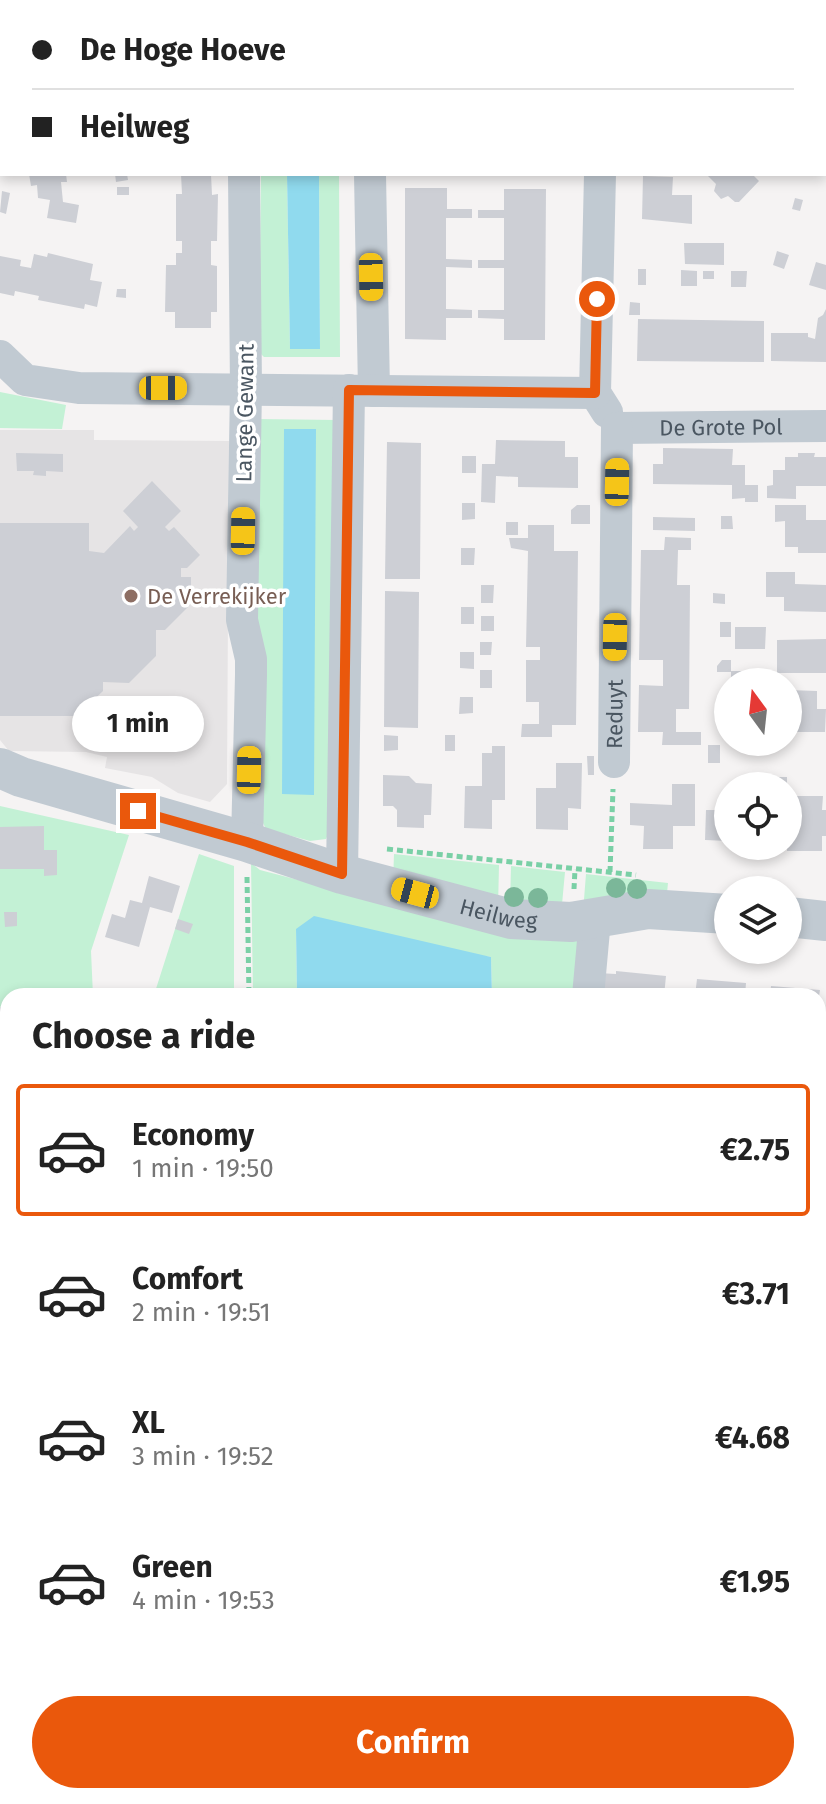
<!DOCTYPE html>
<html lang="en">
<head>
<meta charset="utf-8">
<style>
	body { margin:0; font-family:"Fira Sans",sans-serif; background:#f2f2f2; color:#222; height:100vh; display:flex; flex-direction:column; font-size:30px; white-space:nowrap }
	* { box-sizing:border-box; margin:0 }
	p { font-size:26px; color:#767676 }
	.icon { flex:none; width:44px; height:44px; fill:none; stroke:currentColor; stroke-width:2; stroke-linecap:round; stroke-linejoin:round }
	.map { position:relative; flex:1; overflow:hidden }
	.drawer { position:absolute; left:0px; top:988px; width:826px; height:816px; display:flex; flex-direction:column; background:#fff; border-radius:24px 24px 0 0; box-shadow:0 4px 12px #0003 }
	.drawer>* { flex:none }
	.banner { position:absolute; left:0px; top:0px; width:826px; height:176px; box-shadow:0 4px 12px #0003; display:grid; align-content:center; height:176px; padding:0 32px; background:#fff }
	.needle { width:52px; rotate:345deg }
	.controls { position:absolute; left:714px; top:668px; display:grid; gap:16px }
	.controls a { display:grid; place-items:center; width:88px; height:88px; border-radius:50%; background:#fff; box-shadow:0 4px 12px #0003; font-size:40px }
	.end { position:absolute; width:36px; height:36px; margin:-18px; border:10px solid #ea580c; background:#fff; box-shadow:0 0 0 4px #fff }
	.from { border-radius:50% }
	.bubble { position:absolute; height:56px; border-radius:28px; background:#fff; box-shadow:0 4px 12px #0003; font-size:26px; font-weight:700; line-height:56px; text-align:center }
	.car { position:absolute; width:24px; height:48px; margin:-24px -12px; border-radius:10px; box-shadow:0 0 6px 2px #0007; background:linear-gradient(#f5c518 24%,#345 0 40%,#f5c518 0 76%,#345 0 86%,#f5c518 0) }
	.banner b { display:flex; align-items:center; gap:28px; height:76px; font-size:30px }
	.banner b+b { border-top:2px solid #e0e0e0 }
	.banner i { width:20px; height:20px; background:#222 }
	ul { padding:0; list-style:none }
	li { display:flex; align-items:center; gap:24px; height:132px; margin:0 16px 12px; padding:0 16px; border:4px solid transparent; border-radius:8px }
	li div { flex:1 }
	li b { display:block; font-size:30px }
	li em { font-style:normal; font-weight:700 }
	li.on { border-color:#ea580c }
	li>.icon { width:72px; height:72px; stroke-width:1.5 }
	h2 { padding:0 32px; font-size:36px; line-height:96px }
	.button { display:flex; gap:16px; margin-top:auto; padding:16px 32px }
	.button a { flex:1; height:92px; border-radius:48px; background:#ea580c; color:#fff; font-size:32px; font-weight:700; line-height:92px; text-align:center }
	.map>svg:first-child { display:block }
	.education { fill:#e6e4e5 }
	.green { fill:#c3f1d5 }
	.water { fill:#90daee }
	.building { fill:#cdcfd5 }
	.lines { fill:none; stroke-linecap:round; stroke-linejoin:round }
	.path { stroke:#7ad0a6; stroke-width:5; stroke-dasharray:6 4; stroke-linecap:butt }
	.minor { stroke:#c1cad2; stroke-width:32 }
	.tertiary { stroke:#c1cad2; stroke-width:40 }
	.tree { fill:#7bb799 }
	.route { stroke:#ea580c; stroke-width:10 }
	.education-dot { fill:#8d6e63; stroke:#fff; stroke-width:3 }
	.labels { text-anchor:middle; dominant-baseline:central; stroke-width:7; stroke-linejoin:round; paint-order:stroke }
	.street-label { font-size:22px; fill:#4a5661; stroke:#fff }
	.education-label { font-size:22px; fill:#785e54; stroke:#fff; text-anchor:start }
</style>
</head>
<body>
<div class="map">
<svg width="826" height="1804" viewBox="0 0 826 1804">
	<rect width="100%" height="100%" fill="#f5f3f3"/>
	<path class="education" d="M0,430H94V440L229,441L227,784L210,802L178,793L152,777L105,768L107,757L86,752L9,751L0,740Z"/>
	<path class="green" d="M261,174H287L290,349H320L319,174H339L340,357H264L259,352Z
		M0,392L66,405L62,429L0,428Z
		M256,419L337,420L331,828L326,839L310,841L266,829L260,817Z
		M0,806L129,835L91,951L93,996L154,995L199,854L234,866V996H8V1075H0Z
		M394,854L499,865L498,908L393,883Z
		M251,863L260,870L333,889L579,938L574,996H492L491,957L296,929L297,996H253Z
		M511,866L565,872L561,915L510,907Z
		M586,874L668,883L666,903L583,912Z
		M0,1646L8,1649V1670L0,1691Z
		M8,1738V1796H16L13,1804H0V1760Z
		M325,1796H413L420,1804H323Z"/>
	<path class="water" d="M287,174H319L320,349H290Z
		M284,429H316L314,795L282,794Z
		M314,916L491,957L492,996H297L296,929Z
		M8,1670V1738L0,1760V1691Z"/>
	<path class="building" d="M29,174H66L67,182H61L63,202L79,205L76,223L47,218L50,200L38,198L37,185L31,186Z
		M115,174H127L128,180L116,182Z
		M181,174H211L212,195L218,194L217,241H211V265L217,266V312H211V328H175V312H165L166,265H176V253H182V241H176V194H182Z
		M706,174H756L754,176L759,181L739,202H735L728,196L721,199L714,191L716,184Z
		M643,176L673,177L672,195H692V224L642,219Z
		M117,187H129V195H117Z
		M405,188H447V209H472V218H446V259L472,260V268L446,267V309L472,310V318H446V340L405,339Z
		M504,189H546L545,340H504V319L478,318V310H504V268H478V260H504V218H478V210H504Z
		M2,191L10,193L6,214L0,212Z
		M795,198L803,200L800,211L792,209Z
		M684,243H724V265L685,264Z
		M777,251L789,255L784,269L773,265Z
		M48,253L93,264L90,280L102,282L97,307L85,304L84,309L38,300L39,296L15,291L14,296L0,293V256L21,260L20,266L31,268L34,254L47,257Z
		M816,262L826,265V290L809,285Z
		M638,269H646V285H638Z
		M681,270L697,271V286H681Z
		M703,271H714V279H703Z
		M731,271H747L746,287H731Z
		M117,289H126V298L116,297Z
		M630,302L640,303V315H629Z
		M826,309V362L771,361V333H808V337L815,339L818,318L823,315Z
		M638,319L764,321V362L637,361Z
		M496,440L565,441V457H578V488L518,487V477L496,476L495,503L481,502L482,464H495Z
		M387,442L421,443L420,579H385Z
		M663,448L733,449L732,465H745V485H758V502H745V498L732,499V485L653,484V464H663Z
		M16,453L63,454V472L46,471V476L33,475L34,471H17Z
		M798,453H815L814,457H826V486H796V499L767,498V486L773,485V470H785V457H798Z
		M462,456H476V473H462Z
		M152,481L181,511L165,527L169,531L174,527L200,555L187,568H181V577H191V604L165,630H156V656L129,683L103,682V691L77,716H0V523H89V551L104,553L130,526L134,531L138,527L123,511Z
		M462,503H475V519L462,520Z
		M577,505H590V524H571V510Z
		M775,505H806V520H826V553H798V547H785V521L775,522Z
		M721,516H732L733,529H721Z
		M653,517L695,518V531L653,530Z
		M506,522H518V535H506Z
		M528,525H554V551H578L576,725H552V737H521L522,724H539V702H526V660H540V647H526L528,551L511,548L509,538H528Z
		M665,537L691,538V550H678L677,585H690L689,709H676V732H701V745H662L663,732H638L639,685L663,686V660H639L641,550H664Z
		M461,548H475L474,565H461Z
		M766,572H795V584L826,585V612L784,611V597H766Z
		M481,585H494L493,603H481Z
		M385,591L419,592L418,728L384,727Z
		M713,593L725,594V604L713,603Z
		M461,607H474V624H461Z
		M481,616H494V631H481Z
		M720,622H731V637H720Z
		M735,627H766L765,649H735Z
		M826,639V673H777V640Z
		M480,642H492L491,655H480Z
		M460,652H474V669L460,668Z
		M722,660H731V671H742V681H731V672H717V666Z
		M480,670H492V688H480Z
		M788,690L817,691V709H826L825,732H788Z
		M460,697H473V713L459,714Z
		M384,735L398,736V750L384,751Z
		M445,735H455V751H445Z
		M708,745H720V763H708Z
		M492,746H505V800H492V829L464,828L465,786H482V753H492Z
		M587,756H594V775H588Z
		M556,763H582L581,809L568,808V830L536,829V788H556Z
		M383,775L409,776L416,783L432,784L431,815H424V828L397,827V810L393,806H383Z
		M777,777H787V786H778Z
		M672,784H695V826H673V849H643L644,826L630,825V803L672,805Z
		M788,796H823L822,810H826V836H822V851H787Z
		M706,810H728V841L705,840Z
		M44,826V850H57V875L44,876V869H0V827Z
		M730,846H761V850H730Z
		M149,876L180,886L172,913L150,907L139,947L105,937L112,914L125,918L130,900L142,903Z
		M4,912H17V926L5,927Z
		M178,919L193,924L189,934L175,929Z
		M616,971L666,976L664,996H597L598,973L616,974Z
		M697,979L746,983L745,996H695Z
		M771,986L820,990L819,996H770Z
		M146,988L155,989L154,996H145Z
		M0,1007H8V1049H0Z
		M818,1013L826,1014V1040H818Z
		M823,1077H826V1259L818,1258V1113H822Z
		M0,1116H8V1156H0Z
		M826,1330V1378L818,1380V1331Z
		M8,1378V1478L0,1475V1398Z
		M826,1409V1506H825L821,1490L818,1491V1410Z
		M826,1536V1568L818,1570V1538Z
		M823,1616H826V1628L820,1630L819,1622Z
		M826,1765V1804L806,1803L808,1796H818V1774L822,1775Z
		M205,1796H291L288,1804H241L228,1799L225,1804Z
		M517,1796H553L550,1804H514Z
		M588,1796H608L605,1803Z
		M676,1796H713L710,1804H673Z"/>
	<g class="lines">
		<path class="path" d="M387,849L636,875
			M610,872L613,789
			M247,877L249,996
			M745,886L771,889
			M574,889L575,869
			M0,1217L8,1196
			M818,1277H826"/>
		<g class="minor">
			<path d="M203,0V2"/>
			<path d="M343,0V2"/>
			<path d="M604,2V0"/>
			<path d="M244,174L246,389L242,620L251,659V675L247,842"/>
			<path d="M370,174L374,391"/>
			<path d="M600,174L595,393L607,412"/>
			<path d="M0,356L25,380L79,388L595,393"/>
			<path id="s1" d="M617,428L826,426"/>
			<path id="s2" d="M614,762L617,428"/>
			<path d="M342,874L349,390"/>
			<path d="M588,996L595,919"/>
			<path d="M0,1085H8"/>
			<path d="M0,1602L8,1581"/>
			<path d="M0,1624L8,1627"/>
			<path d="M438,1796L440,1804"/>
			<path d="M24,1804L27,1796"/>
			<path d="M310,1804L313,1796"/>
			<path d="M625,1804L628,1796"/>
		</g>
		<g class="tertiary">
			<path id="s3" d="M0,768L21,777L247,842L342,874L511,919L571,922L648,909L728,914"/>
			<path d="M788,917L826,921"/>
		</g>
	</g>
	<g class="tree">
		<circle cx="616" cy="888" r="10"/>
		<circle cx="637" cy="889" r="10"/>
		<circle cx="514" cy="897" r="10"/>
		<circle cx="538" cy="898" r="10"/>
	</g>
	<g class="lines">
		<path class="route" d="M138,811L247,842L342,874L349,390L595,393L597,299"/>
	</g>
	<circle class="education-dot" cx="131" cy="596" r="8"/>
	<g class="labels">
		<g class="street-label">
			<text transform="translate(245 413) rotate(-89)">Lange Gewant</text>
			<text stroke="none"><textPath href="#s1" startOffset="104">De Grote Pol</textPath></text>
			<text stroke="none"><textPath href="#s2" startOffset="48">Reduyt</textPath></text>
			<text stroke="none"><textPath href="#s3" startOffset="520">Heilweg</textPath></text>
		</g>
		<g class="education-label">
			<text x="147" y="596">De Verrekijker</text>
		</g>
	</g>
</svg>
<div class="controls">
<a><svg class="needle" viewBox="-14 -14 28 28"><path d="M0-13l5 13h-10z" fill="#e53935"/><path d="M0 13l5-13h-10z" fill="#767676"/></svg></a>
<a><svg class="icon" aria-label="locate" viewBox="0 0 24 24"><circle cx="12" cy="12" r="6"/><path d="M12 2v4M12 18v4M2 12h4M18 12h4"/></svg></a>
<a><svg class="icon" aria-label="layers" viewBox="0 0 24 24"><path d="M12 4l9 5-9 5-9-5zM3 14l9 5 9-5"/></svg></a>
</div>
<i class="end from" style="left:597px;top:299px"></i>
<i class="end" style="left:138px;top:811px"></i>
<div class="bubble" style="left:72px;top:696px;width:132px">1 min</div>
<i class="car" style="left:371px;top:277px;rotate:179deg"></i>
<i class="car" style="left:163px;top:388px;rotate:90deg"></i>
<i class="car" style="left:617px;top:482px;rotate:1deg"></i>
<i class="car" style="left:243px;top:531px;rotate:1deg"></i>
<i class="car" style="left:615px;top:637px;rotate:181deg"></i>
<i class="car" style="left:249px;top:770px;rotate:1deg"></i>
<i class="car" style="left:415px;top:893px;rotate:285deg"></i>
<div class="banner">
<b><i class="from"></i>De Hoge Hoeve</b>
<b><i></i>Heilweg</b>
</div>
<section class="drawer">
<h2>Choose a ride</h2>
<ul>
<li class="on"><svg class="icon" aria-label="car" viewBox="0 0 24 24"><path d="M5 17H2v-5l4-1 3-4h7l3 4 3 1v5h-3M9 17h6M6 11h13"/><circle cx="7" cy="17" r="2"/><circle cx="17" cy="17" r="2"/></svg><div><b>Economy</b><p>1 min · 19:50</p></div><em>€2.75</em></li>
<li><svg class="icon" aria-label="car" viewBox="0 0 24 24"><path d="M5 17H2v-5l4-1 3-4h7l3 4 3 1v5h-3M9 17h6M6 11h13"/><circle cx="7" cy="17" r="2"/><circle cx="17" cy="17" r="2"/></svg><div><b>Comfort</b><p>2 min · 19:51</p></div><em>€3.71</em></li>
<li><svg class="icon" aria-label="car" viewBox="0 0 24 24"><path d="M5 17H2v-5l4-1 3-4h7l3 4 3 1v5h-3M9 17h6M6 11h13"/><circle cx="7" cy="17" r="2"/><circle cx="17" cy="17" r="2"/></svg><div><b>XL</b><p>3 min · 19:52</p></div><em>€4.68</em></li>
<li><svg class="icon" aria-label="car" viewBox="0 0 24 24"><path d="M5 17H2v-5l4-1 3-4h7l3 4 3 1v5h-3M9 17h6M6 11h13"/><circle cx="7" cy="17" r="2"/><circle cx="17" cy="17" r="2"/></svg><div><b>Green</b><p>4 min · 19:53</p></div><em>€1.95</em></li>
</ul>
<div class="button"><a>Confirm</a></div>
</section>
</div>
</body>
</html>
